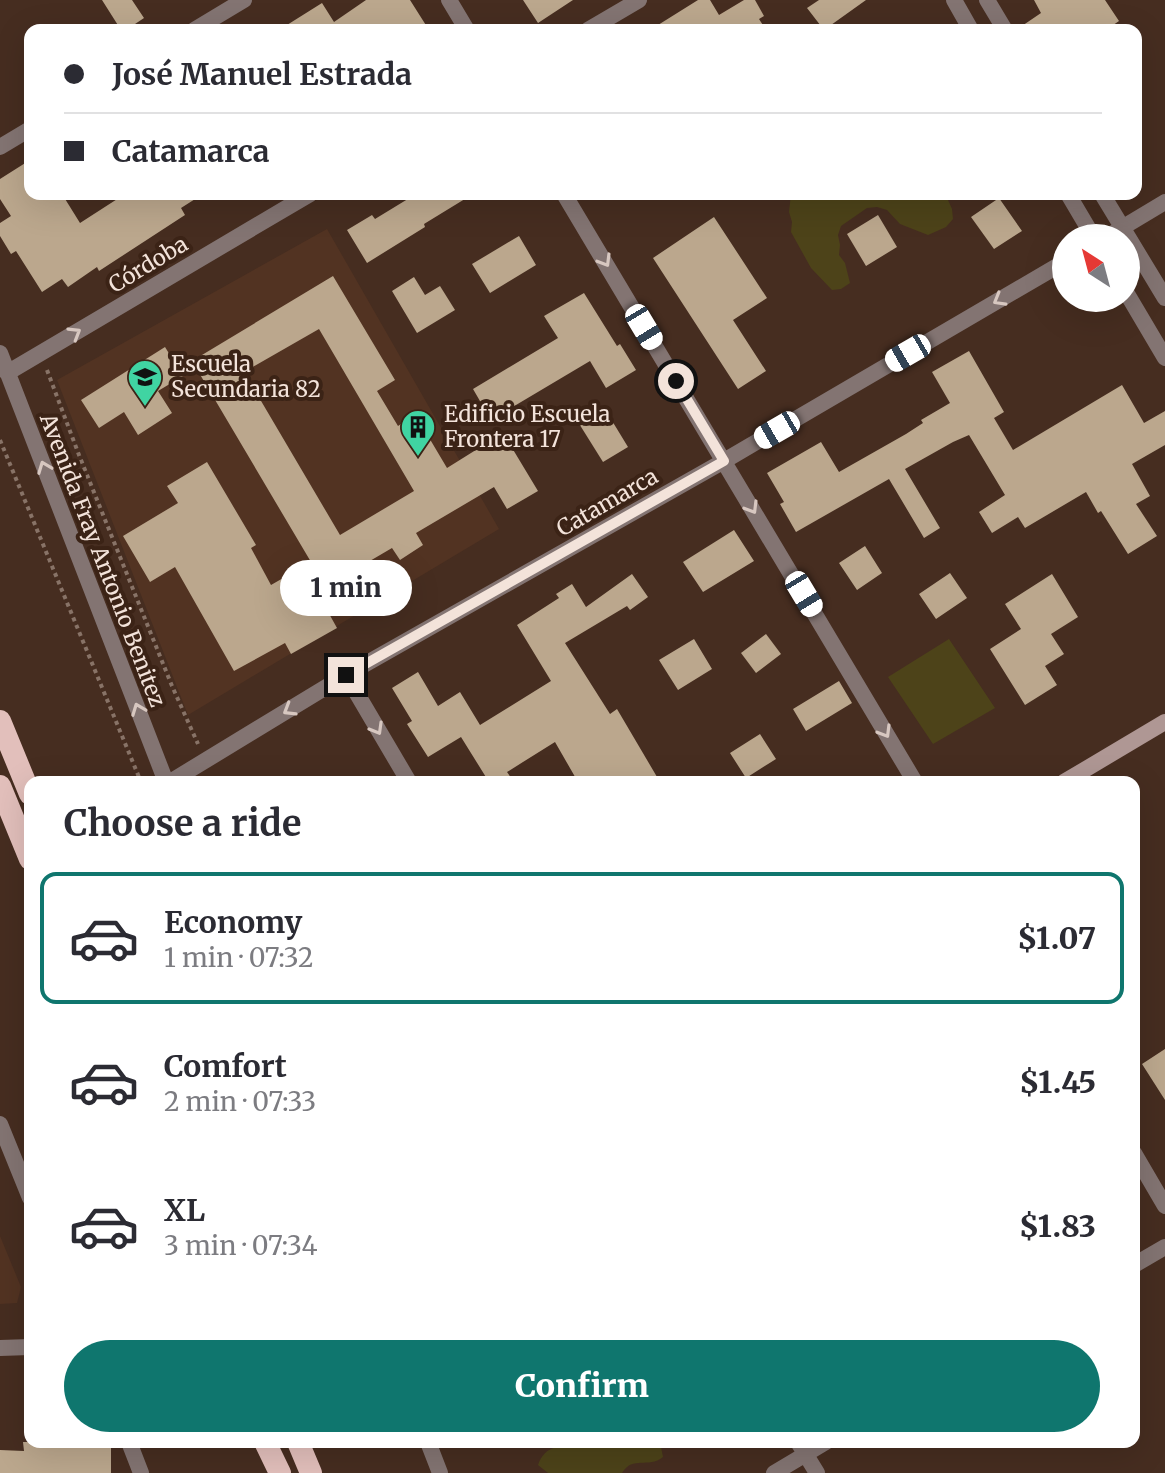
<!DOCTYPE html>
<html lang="en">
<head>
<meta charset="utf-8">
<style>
	body { margin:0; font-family:Merriweather,serif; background:#f7f7f7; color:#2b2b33; height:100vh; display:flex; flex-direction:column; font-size:30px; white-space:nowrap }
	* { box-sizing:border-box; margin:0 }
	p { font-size:26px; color:#7c7c81 }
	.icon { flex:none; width:44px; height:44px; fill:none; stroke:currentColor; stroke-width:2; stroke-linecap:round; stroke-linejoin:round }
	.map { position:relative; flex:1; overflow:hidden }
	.details { position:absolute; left:24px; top:776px; width:1116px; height:672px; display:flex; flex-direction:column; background:#fff; border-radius:16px; box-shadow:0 8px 32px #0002 }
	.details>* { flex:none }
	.guide { position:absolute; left:24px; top:24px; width:1118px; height:176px; border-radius:16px; box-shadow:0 8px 32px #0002; display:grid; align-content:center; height:176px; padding:0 40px; background:#fff }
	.needle { width:52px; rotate:324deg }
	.tools { position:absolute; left:1052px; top:224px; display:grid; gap:16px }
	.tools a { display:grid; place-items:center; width:88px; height:88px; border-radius:50%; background:#fff; box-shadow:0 8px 32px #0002; font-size:40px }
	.end { position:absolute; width:36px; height:36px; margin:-18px; border:10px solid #f3e3da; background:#111; box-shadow:0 0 0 4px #111 }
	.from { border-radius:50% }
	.bubble { position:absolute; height:56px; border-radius:28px; background:#fff; box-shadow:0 8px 32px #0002; font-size:26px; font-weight:800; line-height:56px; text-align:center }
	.car { position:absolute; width:24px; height:48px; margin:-24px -12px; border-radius:10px; box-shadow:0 0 6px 2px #0007; background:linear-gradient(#fff 24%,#345 0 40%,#fff 0 76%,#345 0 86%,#fff 0) }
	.guide b { display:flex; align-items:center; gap:28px; height:76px; font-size:30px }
	.guide b+b { border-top:2px solid #e1e1e2 }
	.guide i { width:20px; height:20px; background:#2b2b33 }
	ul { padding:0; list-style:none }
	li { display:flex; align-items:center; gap:24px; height:132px; margin:0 16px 12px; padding:0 24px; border:4px solid transparent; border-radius:16px }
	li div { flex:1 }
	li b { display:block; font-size:30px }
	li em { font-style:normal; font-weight:800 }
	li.on { border-color:#0f766e }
	li>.icon { width:72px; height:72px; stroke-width:1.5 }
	h2 { padding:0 40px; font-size:36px; line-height:96px }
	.cta { display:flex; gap:16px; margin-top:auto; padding:16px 40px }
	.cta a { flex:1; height:92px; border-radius:48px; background:#0f766e; color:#fff; font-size:32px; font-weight:800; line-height:92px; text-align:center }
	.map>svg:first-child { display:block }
	.built { fill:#523322 }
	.green { fill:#4d4319 }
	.building { fill:#bba78d; fill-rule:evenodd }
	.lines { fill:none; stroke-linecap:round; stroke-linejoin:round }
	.path { stroke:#887367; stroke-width:4; stroke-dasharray:4 4; stroke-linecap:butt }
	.minor { stroke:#837472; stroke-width:16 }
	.secondary { stroke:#af9794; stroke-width:16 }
	.trunk { stroke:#e2bfbb; stroke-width:22 }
	.oneway { stroke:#d7c7c0 }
	.route { stroke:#f3e3da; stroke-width:10 }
	.labels { text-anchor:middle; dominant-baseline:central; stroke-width:8; stroke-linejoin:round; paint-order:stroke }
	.street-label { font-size:22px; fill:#f3e3da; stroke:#3b2316 }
	.poi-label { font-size:22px; fill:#f3e3da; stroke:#3b2316; text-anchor:start }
</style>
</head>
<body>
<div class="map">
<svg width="1165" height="1473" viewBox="0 0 1165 1473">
	<rect width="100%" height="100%" fill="#462d20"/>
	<path class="built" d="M327,229L499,529L188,715L57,380Z
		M0,1236L21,1287L17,1303L0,1304Z"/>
	<path class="green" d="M791,194H935L948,200L952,209L953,219L946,227L928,235L900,224L887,210L877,207L867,208L841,226L838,235L840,245L839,255L845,263L850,283L841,289L832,290L811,268L791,232L792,222L789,212Z
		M949,639L995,708L933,744L888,677Z
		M578,1442H660L663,1457C648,1469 633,1455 622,1473H548L538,1465C545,1445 559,1447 578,1442Z"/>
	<path class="building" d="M102,0H132L144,18L126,30H121Z
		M366,0H410L429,30H279L322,3L334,22Z
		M523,0H573L538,23Z
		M698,0H710L719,15L744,0H755L764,16L759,19L766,30H650Z
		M819,0H866L824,30L807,8Z
		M1034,0H1105L1119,21L1106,30H1016L1041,13Z
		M30,160V194H62L80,223L125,194H203L181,208L185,215L99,271L97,267L68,287L62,279L42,292L16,251L11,254L0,236V223L11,216L0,199V179Z
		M416,194H473L424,224L425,227L367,263L347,230L372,215L375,219Z
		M999,198L1022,231L994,249L971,217Z
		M878,215L897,247L866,266L847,234Z
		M714,217L767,298L733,320L766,371L738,389L653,258Z
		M519,236L536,265L490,293L472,264Z
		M333,276L395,380L377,391L398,426L415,414L447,468L503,433L538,491L507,509L494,487L416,533L423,545L400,560L392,548L317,592L337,628L291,654L285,643L234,671L175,567L150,582L123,536L178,503L167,486L207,462L256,545L251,548L271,585L311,562L192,361ZM319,329L414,491L340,535L244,372Z
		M414,277L425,295L440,286L455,310L417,333L392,291Z
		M584,293L617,346L620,344L636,370L606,388L590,361L491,420L473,389L558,338L544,316Z
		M165,347L183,376L158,391L172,413L138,435L124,412L99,428L81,400Z
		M969,351L1004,412L994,418L1013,450L1122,385L1144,423L1165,411V445L1132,464L1150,496L1136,504L1157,536L1128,554L1101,511L1098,513L1086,492L1025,528L1018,517L992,533L979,512L1005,495L969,435L953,442L905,469L940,528L924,538L889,479L796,532L780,504L784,502L767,473L821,442L839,472L906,434L923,423L921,420L950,403L932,372Z
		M603,406L628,447L603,462L578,422Z
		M734,530L754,561L703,592L683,562Z
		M865,546L882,573L857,590L839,563Z
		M950,573L967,598L936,619L919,594Z
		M632,574L648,597L630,610L627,606L565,643L610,714L617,709L660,782H578L555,742L507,772L514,782H489L461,737L428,757L407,724L412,721L392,688L418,672L438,706L460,692L480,725L551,681L517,625L559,598L556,594L572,584L586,607Z
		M1052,574L1078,617L1051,634L1064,654L1045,666L1057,685L1025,705L990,649L1021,629L1005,604Z
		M766,634L781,654L756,673L741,653Z
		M694,639L712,669L678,690L659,660Z
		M839,681L852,703L806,731L793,709Z
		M760,734L776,759L746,778L730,753Z
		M1165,1049V1100L1142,1064Z
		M23,1442H111V1473H0V1450L24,1451Z"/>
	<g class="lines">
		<path class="path" d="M47,370L79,455L172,686L198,744
			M0,440L141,782"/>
		<path class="minor" d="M449,0L467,30
			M954,0L971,30
			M987,0L1005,30
			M194,30L244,0
			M588,30L639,0
			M0,147L30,129
			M564,194L915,782
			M1068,194L1094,238
			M1102,194L1165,298
			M1105,238L1165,202
			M1126,292L1165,358
			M0,353L166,782
			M7,373L310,194
			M346,675L409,782
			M170,782L346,675L724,461L1066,261
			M0,1124L30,1198
			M1134,1153L1165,1206
			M1134,1265L1165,1247
			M0,1348L30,1347
			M129,1442L141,1473
			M428,1442L440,1473
			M798,1442L817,1473
			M774,1473L826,1442"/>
		<path class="secondary" d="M1064,782L1165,722"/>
		<path class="trunk" d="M0,721L30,794
			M0,786L30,859
			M265,1442L280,1473
			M298,1442L311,1473"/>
	</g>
	<defs><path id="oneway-chevron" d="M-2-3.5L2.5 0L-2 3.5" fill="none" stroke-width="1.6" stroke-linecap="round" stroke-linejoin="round" transform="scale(2)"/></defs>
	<g class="oneway">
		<use href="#oneway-chevron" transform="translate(605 261) rotate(59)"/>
		<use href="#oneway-chevron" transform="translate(999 300) rotate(150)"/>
		<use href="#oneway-chevron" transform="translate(75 333) rotate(-31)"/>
		<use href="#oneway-chevron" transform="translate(44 467) rotate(-111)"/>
		<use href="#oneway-chevron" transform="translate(752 508) rotate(59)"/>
		<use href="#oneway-chevron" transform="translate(138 709) rotate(-111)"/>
		<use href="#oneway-chevron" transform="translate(289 710) rotate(149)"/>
		<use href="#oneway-chevron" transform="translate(377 729) rotate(60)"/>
		<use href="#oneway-chevron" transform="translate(885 732) rotate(59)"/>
	</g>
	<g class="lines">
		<path class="route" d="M346,675L724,461L676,381"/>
	</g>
	<defs>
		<g id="school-pin" transform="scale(1.8)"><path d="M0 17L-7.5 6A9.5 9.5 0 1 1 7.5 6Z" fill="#40d4a2" stroke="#3b2316"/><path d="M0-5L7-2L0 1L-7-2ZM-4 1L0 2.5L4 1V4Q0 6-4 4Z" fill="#111"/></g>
		<g id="building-pin" transform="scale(1.8)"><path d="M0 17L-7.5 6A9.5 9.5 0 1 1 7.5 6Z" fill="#40d4a2" stroke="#3b2316"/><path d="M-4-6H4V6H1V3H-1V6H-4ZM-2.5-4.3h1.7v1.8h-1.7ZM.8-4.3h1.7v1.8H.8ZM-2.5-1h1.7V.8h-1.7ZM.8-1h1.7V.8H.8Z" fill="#111"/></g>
	</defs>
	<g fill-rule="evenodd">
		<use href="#school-pin" x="145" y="377"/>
		<use href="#building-pin" x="418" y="427"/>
	</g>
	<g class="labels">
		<g class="street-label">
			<text transform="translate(148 264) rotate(-31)">Córdoba</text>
			<text transform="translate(607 502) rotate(-30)">Catamarca</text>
			<text transform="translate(103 560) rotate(69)">Avenida Fray Antonio Benitez</text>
		</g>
		<g class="poi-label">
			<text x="171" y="364">Escuela<tspan x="171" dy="25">Secundaria 82</tspan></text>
			<text x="444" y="414">Edificio Escuela<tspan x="444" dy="25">Frontera 17</tspan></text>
		</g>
	</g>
</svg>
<div class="tools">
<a><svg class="needle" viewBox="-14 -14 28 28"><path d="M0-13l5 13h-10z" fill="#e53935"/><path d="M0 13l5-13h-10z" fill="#7c7c81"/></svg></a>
</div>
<i class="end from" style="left:676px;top:381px"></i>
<i class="end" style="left:346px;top:675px"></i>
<div class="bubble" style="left:280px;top:560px;width:132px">1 min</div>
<i class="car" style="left:644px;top:327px;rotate:149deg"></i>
<i class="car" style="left:908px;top:353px;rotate:240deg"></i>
<i class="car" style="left:777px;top:430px;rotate:240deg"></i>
<i class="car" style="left:804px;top:594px;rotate:149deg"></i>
<div class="guide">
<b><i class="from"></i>José Manuel Estrada</b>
<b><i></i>Catamarca</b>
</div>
<section class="details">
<h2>Choose a ride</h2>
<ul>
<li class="on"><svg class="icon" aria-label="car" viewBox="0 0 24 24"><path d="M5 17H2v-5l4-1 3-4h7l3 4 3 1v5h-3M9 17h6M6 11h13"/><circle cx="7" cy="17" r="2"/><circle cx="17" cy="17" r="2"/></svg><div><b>Economy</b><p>1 min · 07:32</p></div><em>$1.07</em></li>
<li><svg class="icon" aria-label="car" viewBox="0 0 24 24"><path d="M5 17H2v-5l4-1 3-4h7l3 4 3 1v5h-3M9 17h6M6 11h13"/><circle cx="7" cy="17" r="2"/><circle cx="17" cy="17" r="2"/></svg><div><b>Comfort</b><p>2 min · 07:33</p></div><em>$1.45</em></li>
<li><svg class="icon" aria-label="car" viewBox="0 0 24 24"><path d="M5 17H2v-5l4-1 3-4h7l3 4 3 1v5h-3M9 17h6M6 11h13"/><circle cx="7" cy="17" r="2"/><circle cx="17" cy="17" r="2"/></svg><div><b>XL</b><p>3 min · 07:34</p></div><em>$1.83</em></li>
</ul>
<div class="cta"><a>Confirm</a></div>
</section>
</div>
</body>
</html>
